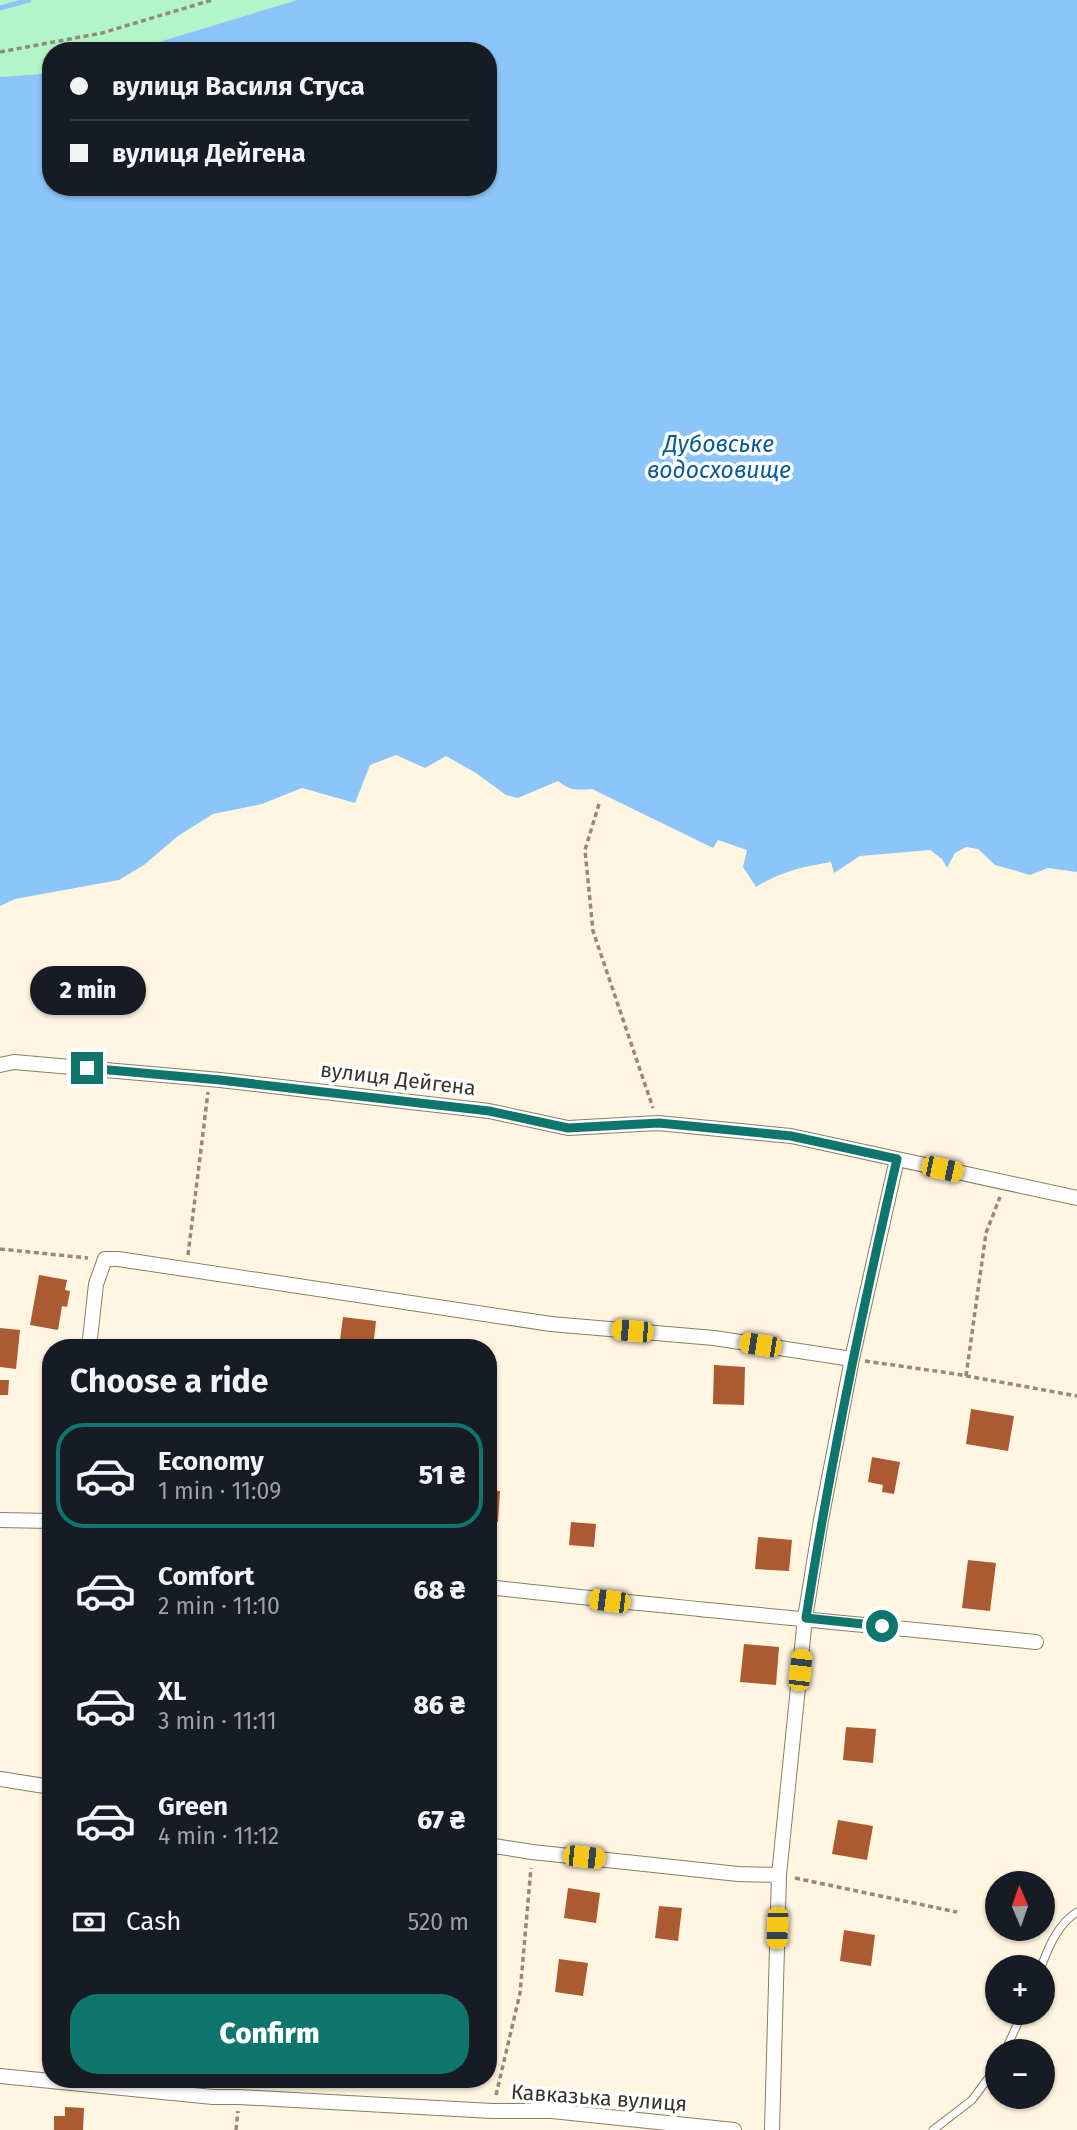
<!DOCTYPE html>
<html lang="en">
<head>
<meta charset="utf-8">
<style>
	body { margin:0; font-family:"Fira Sans",sans-serif; background:#242831; color:#f1f3f6; height:100vh; display:flex; flex-direction:column; font-size:26px; white-space:nowrap }
	* { box-sizing:border-box; margin:0 }
	p { font-size:23px; color:#9ea1a6 }
	.icon { flex:none; width:38px; height:38px; fill:none; stroke:currentColor; stroke-width:2; stroke-linecap:round; stroke-linejoin:round }
	.map { position:relative; flex:1; overflow:hidden }
	.drawer { position:absolute; left:42px; top:1339px; width:455px; height:749px; display:flex; flex-direction:column; background:#171b24; border-radius:28px; box-shadow:0 2px 5px #0004 }
	.drawer>* { flex:none }
	.hud { position:absolute; left:42px; top:42px; width:455px; height:154px; border-radius:28px; box-shadow:0 2px 5px #0004; display:grid; align-content:center; height:154px; padding:0 28px; background:#171b24 }
	.needle { width:46px; rotate:358deg }
	.controls { position:absolute; left:985px; top:1871px; display:grid; gap:14px }
	.controls a { display:grid; place-items:center; width:70px; height:70px; border-radius:50%; background:#171b24; box-shadow:0 2px 5px #0004; font-size:35px }
	.end { position:absolute; width:32px; height:32px; margin:-16px; border:9px solid #0f766e; background:#fff; box-shadow:0 0 0 4px #fff }
	.from { border-radius:50% }
	.bubble { position:absolute; height:49px; border-radius:24px; background:#171b24; box-shadow:0 2px 5px #0004; font-size:23px; font-weight:800; line-height:49px; text-align:center }
	.car { position:absolute; width:21px; height:42px; margin:-21px -10px; border-radius:9px; box-shadow:0 0 5px 2px #0007; background:linear-gradient(#f5c518 24%,#345 0 40%,#f5c518 0 76%,#345 0 86%,#f5c518 0) }
	.hud b { display:flex; align-items:center; gap:24px; height:66px; font-size:26px }
	.hud b+b { border-top:2px solid #363941 }
	.hud i { width:18px; height:18px; background:#f1f3f6 }
	ul { padding:0; list-style:none }
	li { display:flex; align-items:center; gap:21px; height:105px; margin:0 14px 10px; padding:0 14px; border:4px solid transparent; border-radius:28px }
	li div { flex:1 }
	li b { display:block; font-size:26px }
	li em { font-style:normal; font-weight:800 }
	li.current { border-color:#0f766e }
	li>.icon { width:63px; height:63px; stroke-width:1.5 }
	h2 { padding:0 28px; font-size:32px; line-height:84px }
	.pay { display:flex; align-items:center; gap:18px; height:77px; padding:0 28px; font-size:26px }
	.pay p { margin-inline-start:auto }
	.button { display:flex; gap:14px; margin-top:auto; padding:14px 28px }
	.button a { flex:1; height:80px; border-radius:28px; background:#0f766e; color:#fff; font-size:28px; font-weight:800; line-height:80px; text-align:center }
	.map>svg:first-child { display:block }
	.green { fill:#b2f5c8 }
	.water { fill:#8cc5fa }
	.lines { fill:none; stroke-linecap:round; stroke-linejoin:round }
	.stream { stroke:#8cc5fa; stroke-width:5 }
	.building { fill:#ab5a31 }
	.service-casing { stroke:#897e66; stroke-width:9 }
	.minor-casing { stroke:#897e66; stroke-width:16 }
	.path { stroke:#928b7c; stroke-width:3.5; stroke-dasharray:5 3.5; stroke-linecap:butt }
	.service { stroke:#fff; stroke-width:7 }
	.minor { stroke:#fff; stroke-width:14 }
	.route { stroke:#0f766e; stroke-width:9 }
	.labels { text-anchor:middle; dominant-baseline:central; stroke-width:7; stroke-linejoin:round; paint-order:stroke }
	.street-label { font-size:21px; fill:#383429; stroke:#fff }
	.water-label { font-size:23px; font-style:italic; fill:#055b96; stroke:#fff }
</style>
</head>
<body>
<div class="map">
<svg width="1077" height="2130" viewBox="0 0 1077 2130">
	<rect width="100%" height="100%" fill="#fff5e0"/>
	<path class="green" d="M0,0H297L129,51H51V73L0,77Z"/>
	<path class="water" d="M297,0H1077V872L1048,868L1030,875L995,865L978,849L966,847L955,853L947,868L942,859L930,850L860,856L834,873L831,862C802,867 782,871 756,887L743,867L747,850L718,840L713,848L592,789C577,790 570,791 558,781L518,798L506,795L476,773L446,756L425,768L396,755L370,765L355,803L302,788L262,804L213,814L178,836L144,865L119,880L15,899L0,906V77L51,73V187H488V51H129Z"/>
	<g class="lines">
		<path class="stream" d="M0,8L29,0"/>
	</g>
	<path class="building" d="M39,1275L67,1280L65,1290L70,1291L67,1307L62,1306L58,1330L30,1325Z
		M343,1317L376,1321L373,1348H339Z
		M0,1328L20,1330L16,1369L0,1367Z
		M714,1365L745,1367L744,1405L713,1404Z
		M0,1380H9L8,1395H0Z
		M971,1409L1014,1416L1008,1451L966,1444Z
		M872,1457L900,1462L894,1494L882,1492L883,1485L868,1482Z
		M488,1490L500,1491L498,1522L488,1521Z
		M571,1522L596,1524L594,1547L569,1545Z
		M758,1537L792,1540L789,1571L755,1569Z
		M968,1560L996,1563L990,1611L962,1608Z
		M744,1644L779,1647L776,1685L740,1682Z
		M846,1727L876,1729L873,1763L843,1760Z
		M838,1820L873,1826L867,1860L832,1854Z
		M568,1888L600,1893L596,1923L564,1918Z
		M659,1906L682,1908L678,1941L655,1938Z
		M844,1930L875,1935L871,1966L840,1961Z
		M559,1959L588,1963L583,1996L555,1992Z
		M65,2107L84,2108L83,2130H54V2116H65Z"/>
	<g class="lines">
		<g class="service-casing">
			<path id="service" d="M1041,1967C1049,1946 1058,1924 1077,1912
				M1005,2051L1023,2012
				M933,2130L972,2100L998,2065"/>
		</g>
		<g class="minor-casing">
			<path id="minor" d="M0,1065L14,1062L220,1080L489,1111L568,1128L658,1123L791,1136L1077,1198
				M89,1348L96,1284L105,1259H118L551,1324L714,1338L852,1359
				M0,1520L51,1521
				M488,1587C671,1608 854,1623 1036,1642
				M0,1779L51,1787
				M488,1845L532,1852L738,1874L779,1875
				M0,2076L213,2097H239L492,2111H552L734,2130
				M772,2130L779,1875L805,1618L821,1520L852,1359L897,1159"/>
		</g>
		<path class="path" d="M0,52L102,33L212,0
			M599,804L585,850L593,931L653,1108
			M0,1249L88,1258
			M188,1255L208,1092
			M865,1361L956,1374L1077,1396
			M966,1376L986,1233L1000,1197
			M795,1878L957,1912
			M496,2095L520,1993L531,1868
			M236,2130L238,2111"/>
		<use href="#service" class="service"/>
		<use href="#minor" class="minor"/>
	</g>
	<g class="lines">
		<path class="route" d="M87,1068L220,1080L489,1111L568,1128L659,1123L791,1136L897,1159C862,1311 830,1464 806,1618L882,1626"/>
	</g>
	<g class="labels">
		<g class="street-label">
			<text transform="translate(398 1079) rotate(7)">вулиця Дейгена</text>
			<text transform="translate(599 2098) rotate(4)">Кавказька вулиця</text>
		</g>
		<g class="water-label">
			<text x="719" y="444">Дубовське<tspan x="719" dy="26">водосховище</tspan></text>
		</g>
	</g>
</svg>
<div class="controls">
<a><svg class="needle" viewBox="-14 -14 28 28"><path d="M0-13l5 13h-10z" fill="#e53935"/><path d="M0 13l5-13h-10z" fill="#9ea1a6"/></svg></a>
<a>+</a>
<a>−</a>
</div>
<i class="end from" style="left:882px;top:1626px"></i>
<i class="end" style="left:87px;top:1068px"></i>
<div class="bubble" style="left:30px;top:966px;width:116px">2 min</div>
<i class="car" style="left:942px;top:1169px;rotate:102deg"></i>
<i class="car" style="left:632px;top:1331px;rotate:275deg"></i>
<i class="car" style="left:760px;top:1345px;rotate:279deg"></i>
<i class="car" style="left:609px;top:1601px;rotate:277deg"></i>
<i class="car" style="left:800px;top:1670px;rotate:6deg"></i>
<i class="car" style="left:584px;top:1857px;rotate:96deg"></i>
<i class="car" style="left:777px;top:1928px;rotate:182deg"></i>
<div class="hud">
<b><i class="from"></i>вулиця Василя Стуса</b>
<b><i></i>вулиця Дейгена</b>
</div>
<section class="drawer">
<h2>Choose a ride</h2>
<ul>
<li class="current"><svg class="icon" aria-label="car" viewBox="0 0 24 24"><path d="M5 17H2v-5l4-1 3-4h7l3 4 3 1v5h-3M9 17h6M6 11h13"/><circle cx="7" cy="17" r="2"/><circle cx="17" cy="17" r="2"/></svg><div><b>Economy</b><p>1 min · 11:09</p></div><em>51 ₴</em></li>
<li><svg class="icon" aria-label="car" viewBox="0 0 24 24"><path d="M5 17H2v-5l4-1 3-4h7l3 4 3 1v5h-3M9 17h6M6 11h13"/><circle cx="7" cy="17" r="2"/><circle cx="17" cy="17" r="2"/></svg><div><b>Comfort</b><p>2 min · 11:10</p></div><em>68 ₴</em></li>
<li><svg class="icon" aria-label="car" viewBox="0 0 24 24"><path d="M5 17H2v-5l4-1 3-4h7l3 4 3 1v5h-3M9 17h6M6 11h13"/><circle cx="7" cy="17" r="2"/><circle cx="17" cy="17" r="2"/></svg><div><b>XL</b><p>3 min · 11:11</p></div><em>86 ₴</em></li>
<li><svg class="icon" aria-label="car" viewBox="0 0 24 24"><path d="M5 17H2v-5l4-1 3-4h7l3 4 3 1v5h-3M9 17h6M6 11h13"/><circle cx="7" cy="17" r="2"/><circle cx="17" cy="17" r="2"/></svg><div><b>Green</b><p>4 min · 11:12</p></div><em>67 ₴</em></li>
</ul>
<div class="pay"><svg class="icon" aria-label="cash" viewBox="0 0 24 24"><path d="M3 7h18v10H3z"/><circle cx="12" cy="12" r="2"/></svg>Cash<p>520 m</p></div>
<div class="button"><a>Confirm</a></div>
</section>
</div>
</body>
</html>
